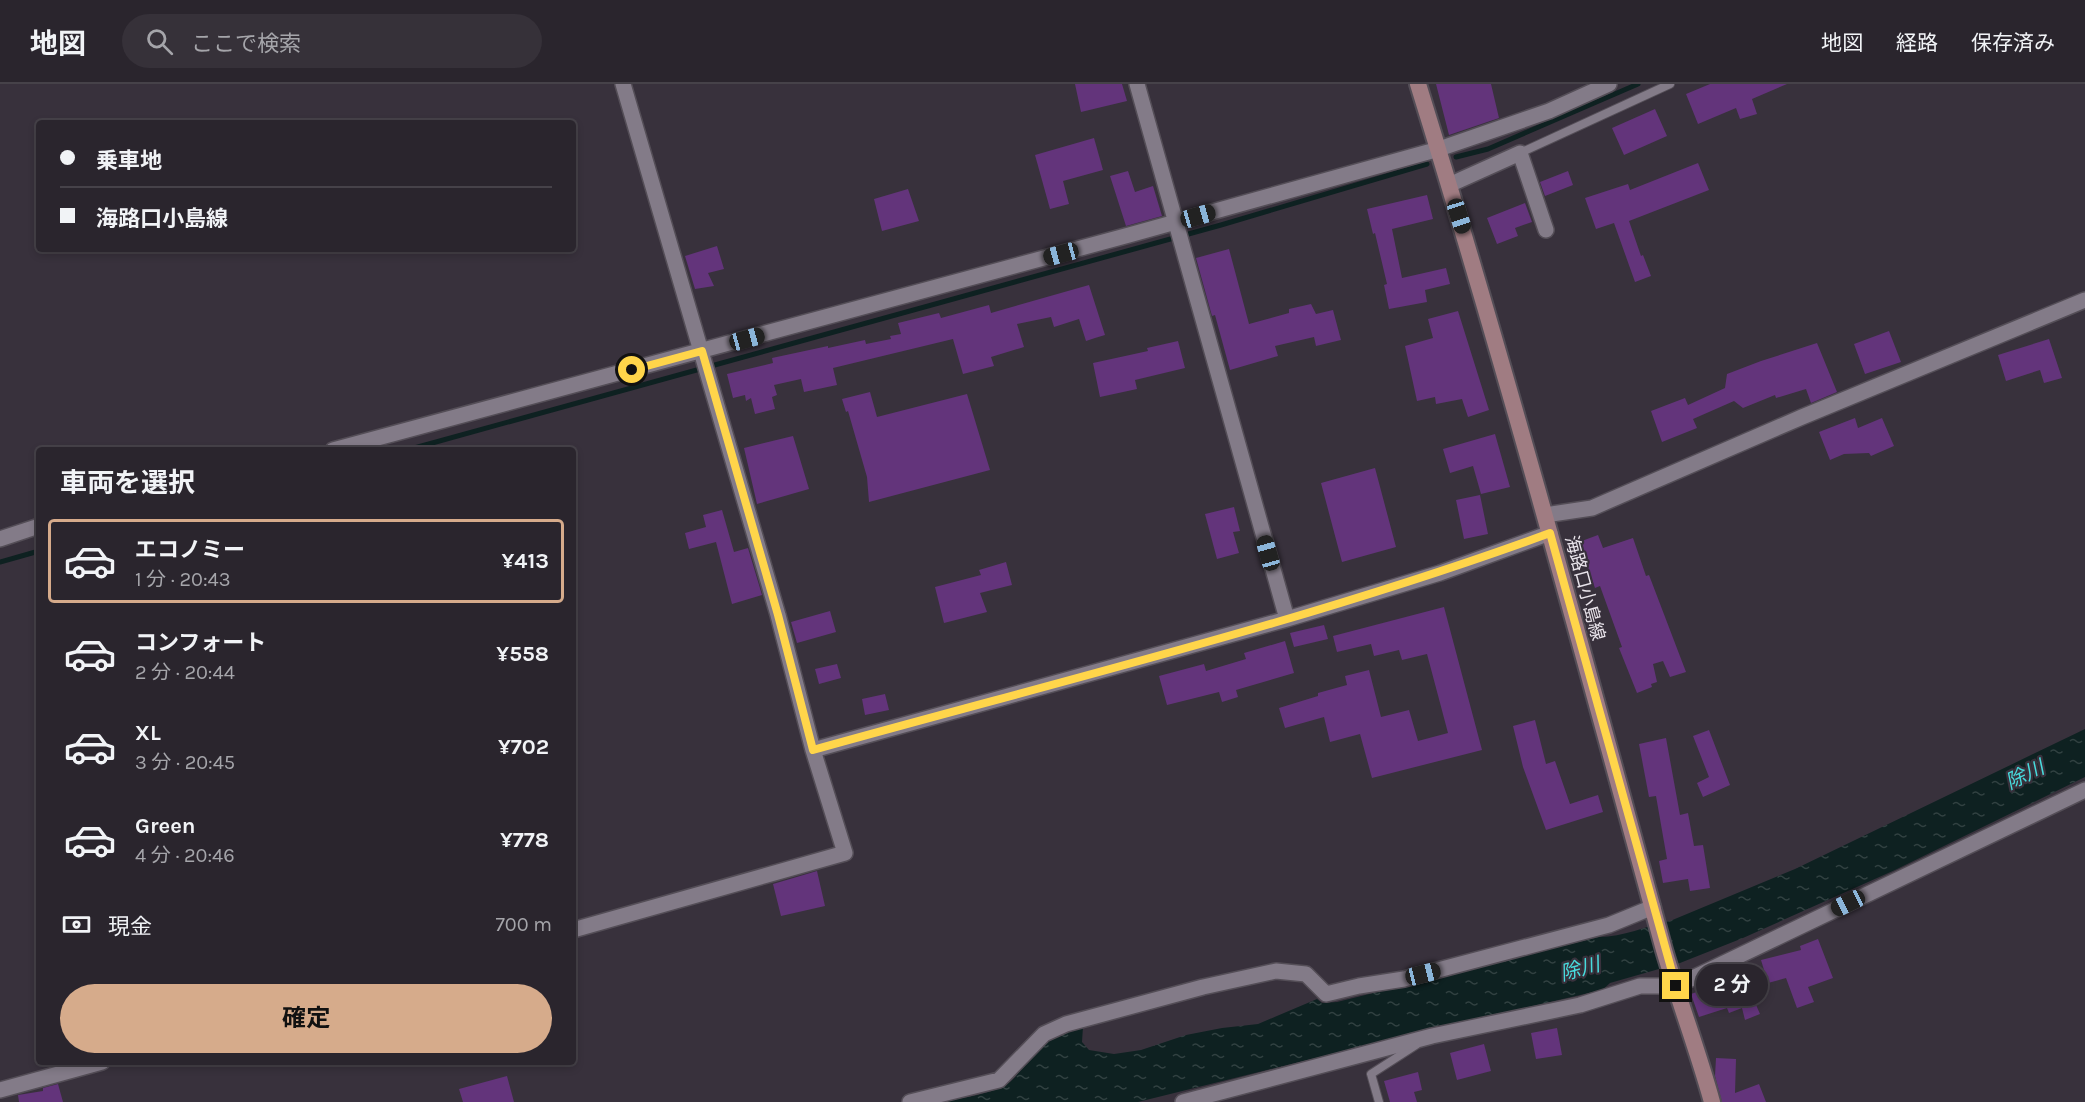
<!DOCTYPE html>
<html lang="ja">
<head>
<meta charset="utf-8">
<style>
	body { margin:0; font-family:Karla,"Noto Sans JP",sans-serif; background:#363139; color:#f1f3f6; height:100vh; display:flex; flex-direction:column; font-size:22px; white-space:nowrap }
	* { box-sizing:border-box; margin:0 }
	p { font-size:20px; color:#a5a5aa }
	.icon { flex:none; width:33px; height:33px; fill:none; stroke:currentColor; stroke-width:2; stroke-linecap:round; stroke-linejoin:round }
	.map { position:relative; flex:1; overflow:hidden }
	.sheet { position:absolute; left:36px; top:363px; width:540px; height:618px; display:flex; flex-direction:column; background:#2a252d; border-radius:6px; box-shadow:0 3px 9px #0003,0 0 0 2px #464249 }
	.sheet>* { flex:none }
	.guide { position:absolute; left:36px; top:36px; width:540px; height:132px; border-radius:6px; box-shadow:0 3px 9px #0003,0 0 0 2px #464249; display:grid; align-content:center; height:132px; padding:0 24px; background:#2a252d }
	.end { position:absolute; width:27px; height:27px; margin:-14px; border:8px solid #ffd54a; background:#111; box-shadow:0 0 0 3px #111 }
	.from { border-radius:50% }
	.bubble { position:absolute; height:42px; border-radius:21px; background:#2a252d; box-shadow:0 3px 9px #0003,0 0 0 2px #464249; font-size:20px; font-weight:700; line-height:42px; text-align:center }
	.car { position:absolute; width:18px; height:36px; margin:-18px -9px; border-radius:8px; box-shadow:0 0 4px 2px #0007; background:linear-gradient(#222 24%,#8ab4d8 0 40%,#222 0 76%,#8ab4d8 0 86%,#222 0) }
	.guide b { display:flex; align-items:center; gap:21px; height:57px; font-size:22px }
	.guide b+b { border-top:2px solid #464249 }
	.guide i { width:15px; height:15px; background:#f1f3f6 }
	ul { padding:0; list-style:none }
	li { display:flex; align-items:center; gap:18px; height:84px; margin:0 12px 9px; padding:0 12px; border:3px solid transparent; border-radius:6px }
	li div { flex:1 }
	li b { display:block; font-size:22px }
	li em { font-style:normal; font-weight:700 }
	li.current { border-color:#d6ab8b }
	li>.icon { width:54px; height:54px; stroke-width:1.5 }
	h2 { padding:0 24px; font-size:27px; line-height:72px }
	.pay { display:flex; align-items:center; gap:15px; height:66px; padding:0 24px; font-size:22px }
	.pay p { margin-inline-start:auto }
	.primary-button { display:flex; gap:12px; margin-top:auto; padding:12px 24px }
	.primary-button a { flex:1; height:69px; border-radius:36px; background:#d6ab8b; color:#111; font-size:24px; font-weight:700; line-height:69px; text-align:center }
	header { display:flex; align-items:center; gap:36px; box-sizing:border-box; height:84px; padding:0 30px; background:#2a252d; border-bottom:2px solid #464249 }
	header strong { font-size:28px }
	nav { display:flex; gap:33px; margin-inline-start:auto; font-size:21px }
	.search { width:420px; height:54px; background:#363139; display:flex; align-items:center; gap:15px; box-sizing:border-box; padding:0 21px; border-radius:33px; color:#a5a5aa; font-size:22px }
	.map>svg:first-child { display:block }
	.water { fill:url(#water-ripples) }
	.lines { fill:none; stroke-linecap:round; stroke-linejoin:round }
	.stream { stroke:#0e2121; stroke-width:5 }
	.building { fill:#63347b }
	.service-casing { stroke:#544e57; stroke-width:10 }
	.minor-casing { stroke:#544e57; stroke-width:18 }
	.secondary-casing { stroke:#544e57; stroke-width:20 }
	.service { stroke:#837b88; stroke-width:8 }
	.minor { stroke:#837b88; stroke-width:15 }
	.secondary { stroke:#a07c82; stroke-width:16 }
	.route { stroke:#ffd54a; stroke-width:8 }
	.labels { text-anchor:middle; dominant-baseline:central; stroke-width:4.5; stroke-linejoin:round; paint-order:stroke }
	.street-label { font-size:18px; fill:#eae5ec; stroke:#38313c }
	.water-label { font-size:20px; font-style:italic; fill:#48dbdd; stroke:#38313c }
</style>
</head>
<body>
<header>
<strong>地図</strong>
<div class="search"><svg class="icon" aria-label="search" viewBox="0 0 24 24"><circle cx="10" cy="10" r="6"/><path d="M15 15l6 6"/></svg>ここで検索</div>
<nav><a>地図</a><a>経路</a><a>保存済み</a></nav>
</header>
<div class="map">
<svg width="2085" height="1018" viewBox="0 0 2085 1018">
	<defs>
		<pattern id="water-ripples" width="26" height="14" patternUnits="userSpaceOnUse" patternTransform="scale(1.5)"><rect width="26" height="14" fill="#0e2121"/><path d="M2 4q2-2 4 0t4 0M15 11q2-2 4 0t4 0" fill="none" stroke="#314141"/></pattern>
	</defs>
	<rect width="100%" height="100%" fill="#38313c"/>
	<path class="water" d="M2085,645V693L1895,786L1743,854L1680,879L1610,899L1597,911L1593,908L1421,948L1138,1018H944C960,1014 996,1009 1007,1000C1017,994 1021,983 1027,974C1040,955 1062,948 1083,943L1082,958L1089,966L1114,970L1141,966L1186,951L1222,944L1258,940L1317,915L1322,919L1337,918L1599,853C1623,853 1646,842 1670,837L1795,785Z"/>
	<g class="lines">
		<path class="stream" d="M1456,73L1488,65L1638,0
			M407,366L1221,141L1427,80
			M0,478L39,467"/>
	</g>
	<path class="building" d="M1075,0H1122L1127,17L1081,28Z
		M1436,0H1491L1499,34L1449,51Z
		M1710,0H1787L1752,15L1757,30L1740,35L1736,24L1698,40L1686,10Z
		M1655,25L1667,52L1624,71L1612,44Z
		M1094,54L1103,86L1063,97L1069,120L1050,125L1035,71Z
		M1698,79L1709,106L1629,137L1641,172L1643,171L1651,192L1635,198L1614,139L1596,145L1585,114L1628,100L1630,106Z
		M1128,87L1135,108L1153,102L1162,132L1126,142L1110,92Z
		M1568,87L1573,101L1545,112L1540,98Z
		M908,105L919,137L882,147L874,115Z
		M1427,111L1433,135L1392,145L1402,194L1446,184L1450,200L1425,206L1427,218L1389,225L1384,201L1387,200L1375,149L1373,150L1367,125Z
		M1525,119L1532,138L1515,144L1518,152L1497,160L1487,134Z
		M717,162L724,185L708,189L714,202L695,205L685,172Z
		M1229,165L1249,240L1289,229V225L1311,220L1316,230L1333,226L1341,256L1316,262L1314,253L1275,262L1278,272L1230,286L1215,231L1212,232L1196,174Z
		M1089,201L1105,251L1095,254L1086,257L1079,235L1054,243L1051,233L1017,240L1024,263L991,273L994,282L963,290L953,255L833,284L837,301L804,308L801,295L774,301L777,311L772,313L775,325L755,330L751,314L746,317L745,311L733,314L727,290L773,279L772,274L828,262V264L865,256L866,260L891,255L890,252L901,250L898,239L939,229L941,234L989,221L991,229Z
		M1458,227L1489,326L1468,333L1462,315L1436,320L1435,313L1417,317L1405,262L1433,254L1428,235Z
		M1889,247L1901,278L1865,290L1854,260Z
		M2049,255L2062,294L2044,299L2040,286L2006,297L1998,271Z
		M1178,257L1185,284L1135,296L1137,305L1100,313L1093,279L1148,267L1147,264Z
		M1817,259L1837,308L1811,319L1806,305L1776,314L1775,311L1743,324L1734,317L1693,335L1697,344L1662,358L1651,327L1685,314L1688,321L1725,304L1727,290L1761,277Z
		M870,308L877,333L967,310L990,386L869,418L867,393L848,327L846,328L842,315Z
		M1855,334L1858,344L1882,334L1894,362L1871,372L1869,369L1844,370L1830,376L1819,348Z
		M1495,350L1510,403L1481,410L1473,382L1450,389L1443,365Z
		M793,352L809,405L757,420L744,364Z
		M1375,384L1396,463L1342,478L1321,399Z
		M1480,411L1488,450L1464,455L1456,416Z
		M1234,423L1240,447L1233,448L1239,469L1217,475L1205,430Z
		M722,426L734,468L748,464L762,511L732,520L716,458L689,465L685,449L706,443L703,431Z
		M1598,451L1603,464L1633,454L1646,492L1649,491L1686,588L1670,593L1663,577L1653,580L1657,598L1651,600L1652,603L1637,609L1619,564L1622,563L1600,502L1595,504L1579,458Z
		M1006,478L1012,501L980,509L987,528L944,539L935,503L981,491L979,486Z
		M1444,523L1482,666L1372,694L1360,650L1330,658L1324,633L1285,644L1279,624L1318,612V609L1347,601L1345,592L1369,586L1381,633L1409,626L1418,657L1448,649L1427,570L1402,576L1399,566L1374,572L1371,560L1337,568L1333,552Z
		M830,527L836,548L797,559L791,538Z
		M1324,541L1328,555L1294,563L1290,549Z
		M1285,557L1294,589L1236,606L1238,613L1222,618L1219,608L1167,621L1159,592L1204,580L1206,587L1246,575L1244,569Z
		M837,580L841,594L819,600L815,585Z
		M885,610L889,626L865,631L862,615Z
		M1535,636L1546,680L1555,677L1570,720L1598,711L1603,728L1546,746L1523,683L1513,642Z
		M1709,646L1730,701L1703,713L1697,699L1709,693L1693,652Z
		M1666,654L1680,731L1688,729L1694,762L1703,761L1710,804L1690,807L1688,795L1663,799L1659,777L1667,775L1656,712L1649,713L1639,660Z
		M817,787L825,822L781,832L773,800Z
		M1818,855L1833,894L1808,903L1814,918L1797,924L1786,894L1768,899L1761,876L1801,866L1800,862Z
		M1731,896L1737,912L1750,907L1760,930L1745,936L1742,924L1729,929L1727,924L1699,933L1691,910Z
		M1557,944L1562,971L1536,975L1531,949Z
		M1484,960L1491,987L1457,996L1450,969Z
		M1716,974L1736,975L1735,1009L1759,1000L1766,1018H1722L1715,992Z
		M1418,988L1422,1006L1414,1008L1417,1018H1390L1384,997Z
		M507,992L514,1018H463L459,1005Z
		M58,1000L63,1018H19L18,1011L43,1007V1004Z"/>
	<g class="lines">
		<g class="service-casing">
			<path id="service" d="M1520,69L1670,0
				M1379,1018L1371,990L1416,961"/>
		</g>
		<g class="minor-casing">
			<path id="minor" d="M1137,0L1287,535
				M1449,101L1520,69L1546,146
				M333,366L1129,151L1439,65L1549,27L1609,0
				M1545,431L1592,424L1802,333L2085,216
				M0,455L39,442
				M813,666L1287,535L1440,489L1550,449
				M573,846L845,769L813,666L778,531L623,0
				M0,1006L102,978
				M910,1018L999,996L1044,950L1066,940L1203,903L1276,887L1306,890L1326,910L1359,902L1404,895L1609,841L1653,823
				M1183,1018L1432,952L1580,921L1640,902H1676L2085,706"/>
		</g>
		<g class="secondary-casing">
			<path id="secondary" d="M1418,0C1507,287 1585,576 1664,866C1679,917 1698,967 1712,1018"/>
		</g>
		<use href="#service" class="service"/>
		<use href="#minor" class="minor"/>
		<use href="#secondary" class="secondary"/>
	</g>
	<g class="lines">
		<path class="route" d="M632,286L702,267L778,531L813,666C1060,597 1310,537 1550,449L1676,902"/>
	</g>
	<g class="labels">
		<g class="street-label">
			<text transform="translate(1585 504) rotate(75)">海路口小島線</text>
		</g>
		<g class="water-label">
			<text transform="translate(2025 691) rotate(-26)">除川</text>
			<text transform="translate(1580 885) rotate(-15)">除川</text>
		</g>
	</g>
</svg>
<i class="end from" style="left:632px;top:286px"></i>
<i class="end" style="left:1676px;top:902px"></i>
<div class="bubble" style="left:1696px;top:880px;width:72px">2 分</div>
<i class="car" style="left:1198px;top:132px;rotate:74deg"></i>
<i class="car" style="left:1459px;top:132px;rotate:162deg"></i>
<i class="car" style="left:1061px;top:170px;rotate:255deg"></i>
<i class="car" style="left:747px;top:255px;rotate:75deg"></i>
<i class="car" style="left:1268px;top:469px;rotate:344deg"></i>
<i class="car" style="left:1848px;top:819px;rotate:244deg"></i>
<i class="car" style="left:1423px;top:890px;rotate:76deg"></i>
<div class="guide">
<b><i class="from"></i>乗車地</b>
<b><i></i>海路口小島線</b>
</div>
<section class="sheet">
<h2>車両を選択</h2>
<ul>
<li class="current"><svg class="icon" aria-label="car" viewBox="0 0 24 24"><path d="M5 17H2v-5l4-1 3-4h7l3 4 3 1v5h-3M9 17h6M6 11h13"/><circle cx="7" cy="17" r="2"/><circle cx="17" cy="17" r="2"/></svg><div><b>エコノミー</b><p>1 分 · 20:43</p></div><em>¥413</em></li>
<li><svg class="icon" aria-label="car" viewBox="0 0 24 24"><path d="M5 17H2v-5l4-1 3-4h7l3 4 3 1v5h-3M9 17h6M6 11h13"/><circle cx="7" cy="17" r="2"/><circle cx="17" cy="17" r="2"/></svg><div><b>コンフォート</b><p>2 分 · 20:44</p></div><em>¥558</em></li>
<li><svg class="icon" aria-label="car" viewBox="0 0 24 24"><path d="M5 17H2v-5l4-1 3-4h7l3 4 3 1v5h-3M9 17h6M6 11h13"/><circle cx="7" cy="17" r="2"/><circle cx="17" cy="17" r="2"/></svg><div><b>XL</b><p>3 分 · 20:45</p></div><em>¥702</em></li>
<li><svg class="icon" aria-label="car" viewBox="0 0 24 24"><path d="M5 17H2v-5l4-1 3-4h7l3 4 3 1v5h-3M9 17h6M6 11h13"/><circle cx="7" cy="17" r="2"/><circle cx="17" cy="17" r="2"/></svg><div><b>Green</b><p>4 分 · 20:46</p></div><em>¥778</em></li>
</ul>
<div class="pay"><svg class="icon" aria-label="cash" viewBox="0 0 24 24"><path d="M3 7h18v10H3z"/><circle cx="12" cy="12" r="2"/></svg>現金<p>700 m</p></div>
<div class="primary-button"><a>確定</a></div>
</section>
</div>
</body>
</html>
